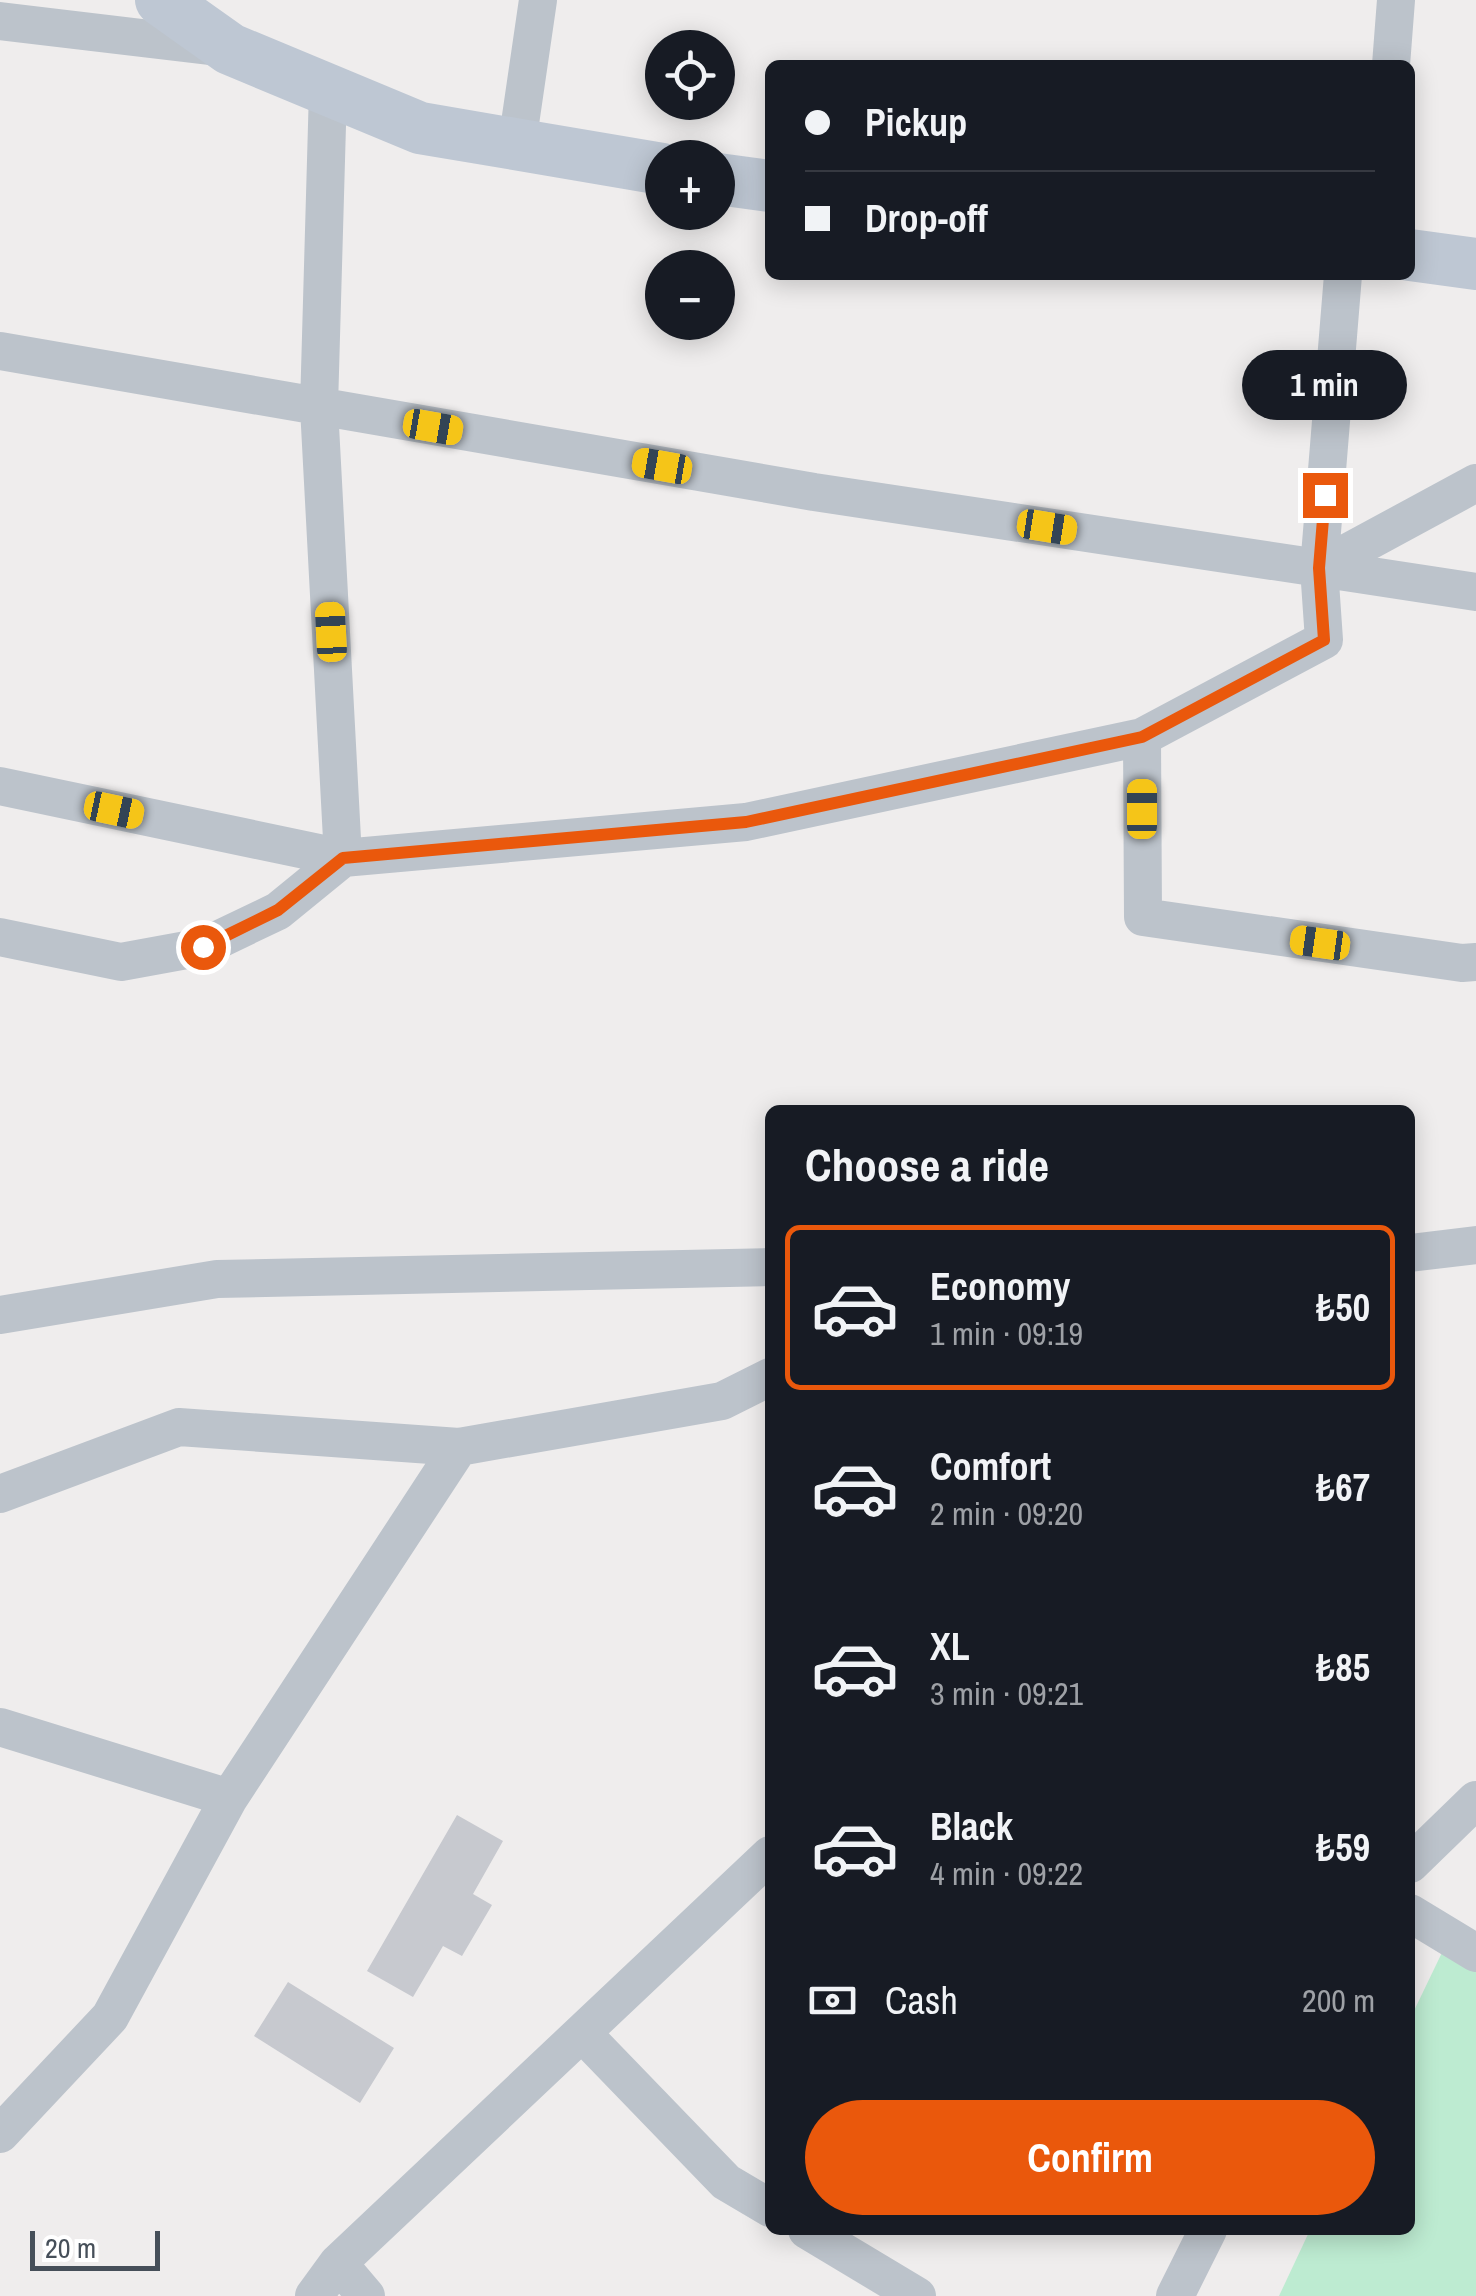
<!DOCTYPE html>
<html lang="en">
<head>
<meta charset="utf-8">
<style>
	body { margin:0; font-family:"Archivo Narrow",sans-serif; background:#242831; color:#f1f3f6; height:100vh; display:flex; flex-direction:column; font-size:38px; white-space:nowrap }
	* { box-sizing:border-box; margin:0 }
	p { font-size:32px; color:#9ea1a6 }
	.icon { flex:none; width:55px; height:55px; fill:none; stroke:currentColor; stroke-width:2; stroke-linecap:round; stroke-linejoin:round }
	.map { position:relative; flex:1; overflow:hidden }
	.panel { position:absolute; left:765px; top:1105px; width:650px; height:1130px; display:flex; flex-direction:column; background:#171b24; border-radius:15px; box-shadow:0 5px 25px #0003 }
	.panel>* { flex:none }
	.banner { position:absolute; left:765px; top:60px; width:650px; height:220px; border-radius:15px; box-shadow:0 5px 25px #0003; display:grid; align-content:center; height:220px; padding:0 40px; background:#171b24 }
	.tools { position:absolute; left:645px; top:30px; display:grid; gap:20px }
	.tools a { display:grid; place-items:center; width:90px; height:90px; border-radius:50%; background:#171b24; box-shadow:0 5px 25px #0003; font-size:50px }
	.scale { position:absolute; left:30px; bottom:25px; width:130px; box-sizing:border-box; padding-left:10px; border:5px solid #464f59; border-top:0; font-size:28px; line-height:35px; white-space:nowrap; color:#464f59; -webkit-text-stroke:8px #fff; paint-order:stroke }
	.end { position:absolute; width:45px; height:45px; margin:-22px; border:12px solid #ea580c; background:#fff; box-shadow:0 0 0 5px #fff }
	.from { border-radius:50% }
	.bubble { position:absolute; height:70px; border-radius:35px; background:#171b24; box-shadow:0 5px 25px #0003; font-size:32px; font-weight:700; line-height:70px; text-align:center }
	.car { position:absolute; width:30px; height:60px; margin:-30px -15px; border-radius:12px; box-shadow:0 0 8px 2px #0007; background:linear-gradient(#f5c518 24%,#345 0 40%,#f5c518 0 76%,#345 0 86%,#f5c518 0) }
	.banner b { display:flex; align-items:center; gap:35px; height:95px; font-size:38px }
	.banner b+b { border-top:2px solid #363941 }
	.banner i { width:25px; height:25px; background:#f1f3f6 }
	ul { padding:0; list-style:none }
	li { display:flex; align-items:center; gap:30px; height:165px; margin:0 20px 15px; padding:0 20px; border:5px solid transparent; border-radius:15px }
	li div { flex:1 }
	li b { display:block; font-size:38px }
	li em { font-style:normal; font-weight:700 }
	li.on { border-color:#ea580c }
	li>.icon { width:90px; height:90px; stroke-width:1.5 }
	h2 { padding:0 40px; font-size:45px; line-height:120px }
	.pay { display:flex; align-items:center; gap:25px; height:110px; padding:0 40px; font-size:38px }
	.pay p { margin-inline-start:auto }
	.cta { display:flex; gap:20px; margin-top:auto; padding:20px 40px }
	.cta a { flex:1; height:115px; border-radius:60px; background:#ea580c; color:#fff; font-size:40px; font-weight:700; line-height:115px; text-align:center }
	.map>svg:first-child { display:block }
	.green { fill:#bdebd1 }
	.building { fill:#c7c9cf }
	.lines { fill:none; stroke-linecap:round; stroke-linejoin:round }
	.street { stroke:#bcc3cb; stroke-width:38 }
	.secondary { stroke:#bec7d3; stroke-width:52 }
	.route { stroke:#ea580c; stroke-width:12 }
</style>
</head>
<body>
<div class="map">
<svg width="1476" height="2296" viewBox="0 0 1476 2296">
	<rect width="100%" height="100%" fill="#efeded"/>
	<path class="green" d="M1450,1936L1476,1953V2296H1279L1310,2230H1410V2019Z"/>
	<path class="building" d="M457,1815L503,1841L473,1894L492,1905L462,1956L443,1946L413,1997L367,1971Z
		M288,1982L394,2048L360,2103L254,2036Z"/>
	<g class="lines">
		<path class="street" d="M0,21L226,48
			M1391,65L1396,0
			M328,90L319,407L343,858L746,822L1142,737L1324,640L1319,568L1343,275
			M517,144L538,0
			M0,351L814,492L1319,568L1476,483
			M1319,568L1476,592
			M1142,737L1143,917L1462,963L1476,962
			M0,786L343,858
			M0,937L121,962L203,947L278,911L343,858
			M1410,1253L1476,1245
			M0,1315L217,1279L770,1267
			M0,1494L179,1427L459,1447L722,1401L770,1377
			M0,1727L229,1798
			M1410,1864L1476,1800
			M1410,1913L1476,1953
			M583,2034L726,2182L770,2208
			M0,2134L110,2017L229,1798L459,1447
			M807,2230L917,2296
			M338,2263L366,2296
			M314,2296L338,2263L770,1855
			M1175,2296L1208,2230"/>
		<path class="secondary" d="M161,0L230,49L420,128L662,169
			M718,179L770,186
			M1410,255L1476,264"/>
	</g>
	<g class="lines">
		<path class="route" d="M203,947L278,910L343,858L746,822L1142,737L1324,640L1319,568L1325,495"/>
	</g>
</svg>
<div class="tools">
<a><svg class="icon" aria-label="locate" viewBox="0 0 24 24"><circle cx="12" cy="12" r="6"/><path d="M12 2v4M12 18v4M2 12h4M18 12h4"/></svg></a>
<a>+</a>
<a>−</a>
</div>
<div class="scale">20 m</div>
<i class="end from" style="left:203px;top:947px"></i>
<i class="end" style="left:1325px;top:495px"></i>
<div class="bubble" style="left:1242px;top:350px;width:165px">1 min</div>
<i class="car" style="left:433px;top:427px;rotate:100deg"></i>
<i class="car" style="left:662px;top:466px;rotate:280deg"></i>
<i class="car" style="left:1047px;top:527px;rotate:99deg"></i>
<i class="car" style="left:331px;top:632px;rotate:357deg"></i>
<i class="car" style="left:1142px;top:809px;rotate:0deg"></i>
<i class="car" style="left:114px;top:810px;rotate:102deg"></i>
<i class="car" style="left:1320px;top:943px;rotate:278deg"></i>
<div class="banner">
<b><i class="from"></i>Pickup</b>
<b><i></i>Drop-off</b>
</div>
<section class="panel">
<h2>Choose a ride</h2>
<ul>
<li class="on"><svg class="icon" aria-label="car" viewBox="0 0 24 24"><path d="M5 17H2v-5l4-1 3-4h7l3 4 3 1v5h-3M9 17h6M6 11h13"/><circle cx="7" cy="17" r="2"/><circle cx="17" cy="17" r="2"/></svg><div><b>Economy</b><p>1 min · 09:19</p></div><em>₺50</em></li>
<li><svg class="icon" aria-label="car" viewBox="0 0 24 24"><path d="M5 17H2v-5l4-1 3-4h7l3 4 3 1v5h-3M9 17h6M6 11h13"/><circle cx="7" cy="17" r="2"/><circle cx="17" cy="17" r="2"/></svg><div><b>Comfort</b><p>2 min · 09:20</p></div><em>₺67</em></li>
<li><svg class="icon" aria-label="car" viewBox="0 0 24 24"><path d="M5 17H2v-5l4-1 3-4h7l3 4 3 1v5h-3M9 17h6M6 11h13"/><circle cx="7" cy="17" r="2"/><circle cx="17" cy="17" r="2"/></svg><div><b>XL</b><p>3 min · 09:21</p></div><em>₺85</em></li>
<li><svg class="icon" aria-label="car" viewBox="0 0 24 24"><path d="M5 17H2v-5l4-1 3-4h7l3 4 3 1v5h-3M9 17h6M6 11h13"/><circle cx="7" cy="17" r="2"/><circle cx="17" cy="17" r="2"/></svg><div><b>Black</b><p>4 min · 09:22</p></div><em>₺59</em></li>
</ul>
<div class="pay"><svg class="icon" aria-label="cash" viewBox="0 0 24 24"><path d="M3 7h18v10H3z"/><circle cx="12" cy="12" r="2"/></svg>Cash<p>200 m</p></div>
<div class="cta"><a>Confirm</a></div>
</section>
</div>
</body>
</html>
